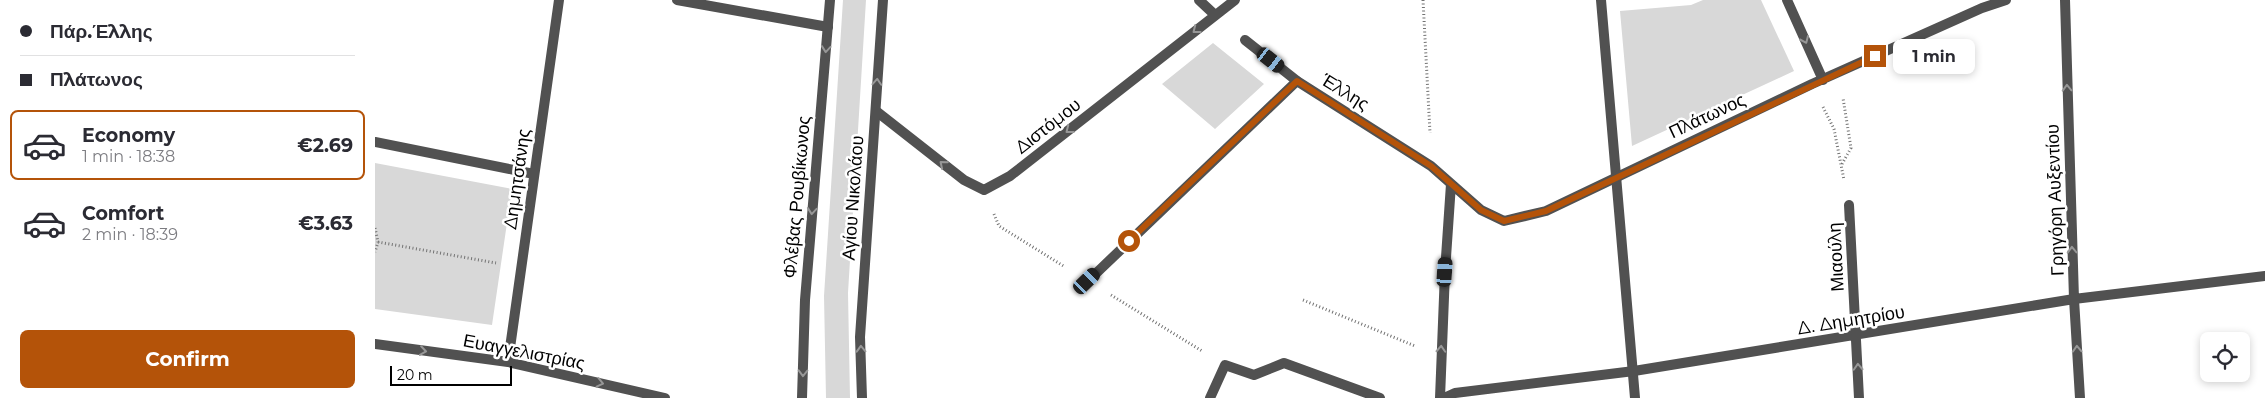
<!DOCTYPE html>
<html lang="en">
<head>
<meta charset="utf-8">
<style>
	body { margin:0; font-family:Montserrat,sans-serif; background:#f7f7f7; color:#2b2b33; height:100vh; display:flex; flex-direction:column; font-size:19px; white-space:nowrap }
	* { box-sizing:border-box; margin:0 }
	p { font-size:16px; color:#7c7c81 }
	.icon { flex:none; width:28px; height:28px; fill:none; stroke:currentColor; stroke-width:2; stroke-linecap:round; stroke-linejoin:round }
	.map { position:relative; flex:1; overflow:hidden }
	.details { display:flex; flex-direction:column; background:#fff; width:375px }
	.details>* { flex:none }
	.top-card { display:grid; align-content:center; height:110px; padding:0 20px; background:#fff }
	.controls { position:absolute; left:1825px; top:332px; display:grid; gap:10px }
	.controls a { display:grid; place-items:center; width:50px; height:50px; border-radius:8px; background:#fff; box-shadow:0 2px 8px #0003; font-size:25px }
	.scale { position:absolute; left:15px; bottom:12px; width:122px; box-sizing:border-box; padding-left:5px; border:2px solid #000; border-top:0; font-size:14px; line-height:18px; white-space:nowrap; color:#000; -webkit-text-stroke:4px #fff; paint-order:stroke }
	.end { position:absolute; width:22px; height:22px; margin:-11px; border:6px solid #b45309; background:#fff; box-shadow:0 0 0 2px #fff }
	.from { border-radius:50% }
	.bubble { position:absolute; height:35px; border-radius:8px; background:#fff; box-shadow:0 2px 8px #0003; font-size:16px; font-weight:700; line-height:35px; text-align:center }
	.car { position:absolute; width:15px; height:30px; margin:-15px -8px; border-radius:6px; box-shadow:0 0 4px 1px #0007; background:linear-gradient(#222 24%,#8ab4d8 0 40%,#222 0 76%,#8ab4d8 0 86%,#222 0) }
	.top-card b { display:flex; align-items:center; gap:18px; height:48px; font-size:19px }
	.top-card b+b { border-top:1px solid #e1e1e2 }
	.top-card i { width:12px; height:12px; background:#2b2b33 }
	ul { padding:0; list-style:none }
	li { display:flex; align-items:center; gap:15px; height:70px; margin:0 10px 8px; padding:0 10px; border:2px solid transparent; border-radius:8px }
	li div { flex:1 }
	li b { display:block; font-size:19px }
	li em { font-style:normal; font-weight:700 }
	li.selected { border-color:#b45309 }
	li>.icon { width:45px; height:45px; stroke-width:1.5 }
	.action { display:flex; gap:10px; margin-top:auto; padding:10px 20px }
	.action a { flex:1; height:58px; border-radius:8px; background:#b45309; color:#fff; font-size:20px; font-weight:700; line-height:58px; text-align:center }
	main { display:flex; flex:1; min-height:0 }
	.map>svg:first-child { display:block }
	.green { fill:#d8d8d8 }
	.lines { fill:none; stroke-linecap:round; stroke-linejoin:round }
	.path { stroke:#737373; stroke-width:3; stroke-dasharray:1 2.5; stroke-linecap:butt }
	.service { stroke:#515151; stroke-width:10 }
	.pedestrian { stroke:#515151; stroke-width:10 }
	.minor { stroke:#515151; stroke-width:10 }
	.tertiary { stroke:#515151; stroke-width:10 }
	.oneway { stroke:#979797 }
	.route { stroke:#b45309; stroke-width:6 }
	.labels { text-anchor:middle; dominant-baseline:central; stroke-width:5; stroke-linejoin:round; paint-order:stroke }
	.street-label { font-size:18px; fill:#000; stroke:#fff }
</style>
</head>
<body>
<main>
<section class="details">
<div class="top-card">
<b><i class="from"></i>Πάρ.Έλλης</b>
<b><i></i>Πλάτωνος</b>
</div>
<ul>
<li class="selected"><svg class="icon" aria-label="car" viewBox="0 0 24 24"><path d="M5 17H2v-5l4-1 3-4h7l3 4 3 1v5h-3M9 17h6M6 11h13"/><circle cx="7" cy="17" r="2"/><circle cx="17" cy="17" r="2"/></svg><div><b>Economy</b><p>1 min · 18:38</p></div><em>€2.69</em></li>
<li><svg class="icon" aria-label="car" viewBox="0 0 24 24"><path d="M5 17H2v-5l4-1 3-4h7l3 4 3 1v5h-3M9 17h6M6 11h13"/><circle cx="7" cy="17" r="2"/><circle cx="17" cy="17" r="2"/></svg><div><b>Comfort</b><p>2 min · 18:39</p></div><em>€3.63</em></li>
</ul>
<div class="action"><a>Confirm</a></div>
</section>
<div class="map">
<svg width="1890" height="398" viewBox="0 0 1890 398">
	<rect width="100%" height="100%" fill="#fff"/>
	<path class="green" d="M468,0H491L473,293L475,398H451L449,296Z
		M1328,0H1386L1419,71L1257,146L1245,11L1316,5Z
		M838,43L889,84L840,129L787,84Z
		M0,163L137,189L117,325L0,309Z"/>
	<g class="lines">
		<path class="path" d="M1048,0L1055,133
			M1448,107L1459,129L1469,180
			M1467,164L1476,148L1468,98
			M619,214L624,226L690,267
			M0,228L3,242L0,252
			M3,242L121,263
			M736,295L827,351
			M928,300L1040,346"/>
		<path class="service" d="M713,281L922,81"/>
		<path class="pedestrian" d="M1226,0L1260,398"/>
		<path class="minor" d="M302,0L453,27
			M824,0L840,15
			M1412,0L1448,80
			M1690,0L1699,299L1705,398
			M870,40L922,81L1056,166L1106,210L1129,221L1171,211L1437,84L1607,8L1631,0
			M501,111L589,180L609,190L635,176L860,0
			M0,142L159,174
			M1474,205L1484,398
			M0,344L133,362L290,398
			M133,362L184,0
			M835,398L850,365L879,375L909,363L1005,398
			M1065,398L1070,272L1076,184
			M1069,398L1080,393L1259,371L1699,299L1890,276"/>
		<path class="tertiary" d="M427,398L430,300L455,0
			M487,398L485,337L508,0"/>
	</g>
	<defs><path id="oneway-chevron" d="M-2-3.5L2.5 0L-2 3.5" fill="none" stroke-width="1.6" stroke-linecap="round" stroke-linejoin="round" transform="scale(1.25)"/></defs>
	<g class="oneway">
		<use href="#oneway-chevron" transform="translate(821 30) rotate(142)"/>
		<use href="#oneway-chevron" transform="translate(1430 40) rotate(66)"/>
		<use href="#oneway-chevron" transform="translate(451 49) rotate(95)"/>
		<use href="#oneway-chevron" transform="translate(502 82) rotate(-86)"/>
		<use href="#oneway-chevron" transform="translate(1692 88) rotate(-92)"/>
		<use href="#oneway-chevron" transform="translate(694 130) rotate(142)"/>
		<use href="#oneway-chevron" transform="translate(568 164) rotate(-140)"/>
		<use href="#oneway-chevron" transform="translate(437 211) rotate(95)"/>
		<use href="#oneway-chevron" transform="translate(1697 250) rotate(-92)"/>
		<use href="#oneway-chevron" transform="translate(486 349) rotate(-92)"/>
		<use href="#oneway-chevron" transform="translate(1066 349) rotate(-87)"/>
		<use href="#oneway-chevron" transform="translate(1702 349) rotate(-93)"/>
		<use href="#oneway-chevron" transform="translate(48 351) rotate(8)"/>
		<use href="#oneway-chevron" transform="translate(1483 367) rotate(-93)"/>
		<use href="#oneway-chevron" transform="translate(428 373) rotate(91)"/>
		<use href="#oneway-chevron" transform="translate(225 383) rotate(13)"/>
	</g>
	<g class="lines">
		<path class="route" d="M754,241L922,81L1056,166L1106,210L1129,221L1171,211L1500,56"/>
	</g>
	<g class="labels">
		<g class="street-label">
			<text transform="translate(970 92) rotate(32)">Έλλης</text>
			<text transform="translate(1332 116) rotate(-25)">Πλάτωνος</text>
			<text transform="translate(673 126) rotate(-38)">Διστόμου</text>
			<text transform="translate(142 179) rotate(-82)">Δημητσάνης</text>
			<text transform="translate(422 197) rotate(-85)">Φλέβας Ρουβίκωνος</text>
			<text transform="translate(478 198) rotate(-86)">Αγίου Νικολάου</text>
			<text transform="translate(1680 200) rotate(-92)">Γρηγόρη Αυξεντίου</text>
			<text transform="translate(1461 257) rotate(-93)">Μιαούλη</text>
			<text transform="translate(1476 320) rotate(-9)">Δ. Δημητρίου</text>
			<text transform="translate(149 352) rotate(11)">Ευαγγελιστρίας</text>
		</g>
	</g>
</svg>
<div class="controls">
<a><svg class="icon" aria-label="locate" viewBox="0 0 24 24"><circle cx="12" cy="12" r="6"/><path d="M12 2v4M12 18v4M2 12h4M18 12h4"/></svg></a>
</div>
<div class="scale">20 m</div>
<i class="end from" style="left:754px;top:241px"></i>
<i class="end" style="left:1500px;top:56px"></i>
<div class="bubble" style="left:1518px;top:39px;width:82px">1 min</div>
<i class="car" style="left:896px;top:60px;rotate:128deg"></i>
<i class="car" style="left:1070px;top:272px;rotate:4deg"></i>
<i class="car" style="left:712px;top:281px;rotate:46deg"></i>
</div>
</main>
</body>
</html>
